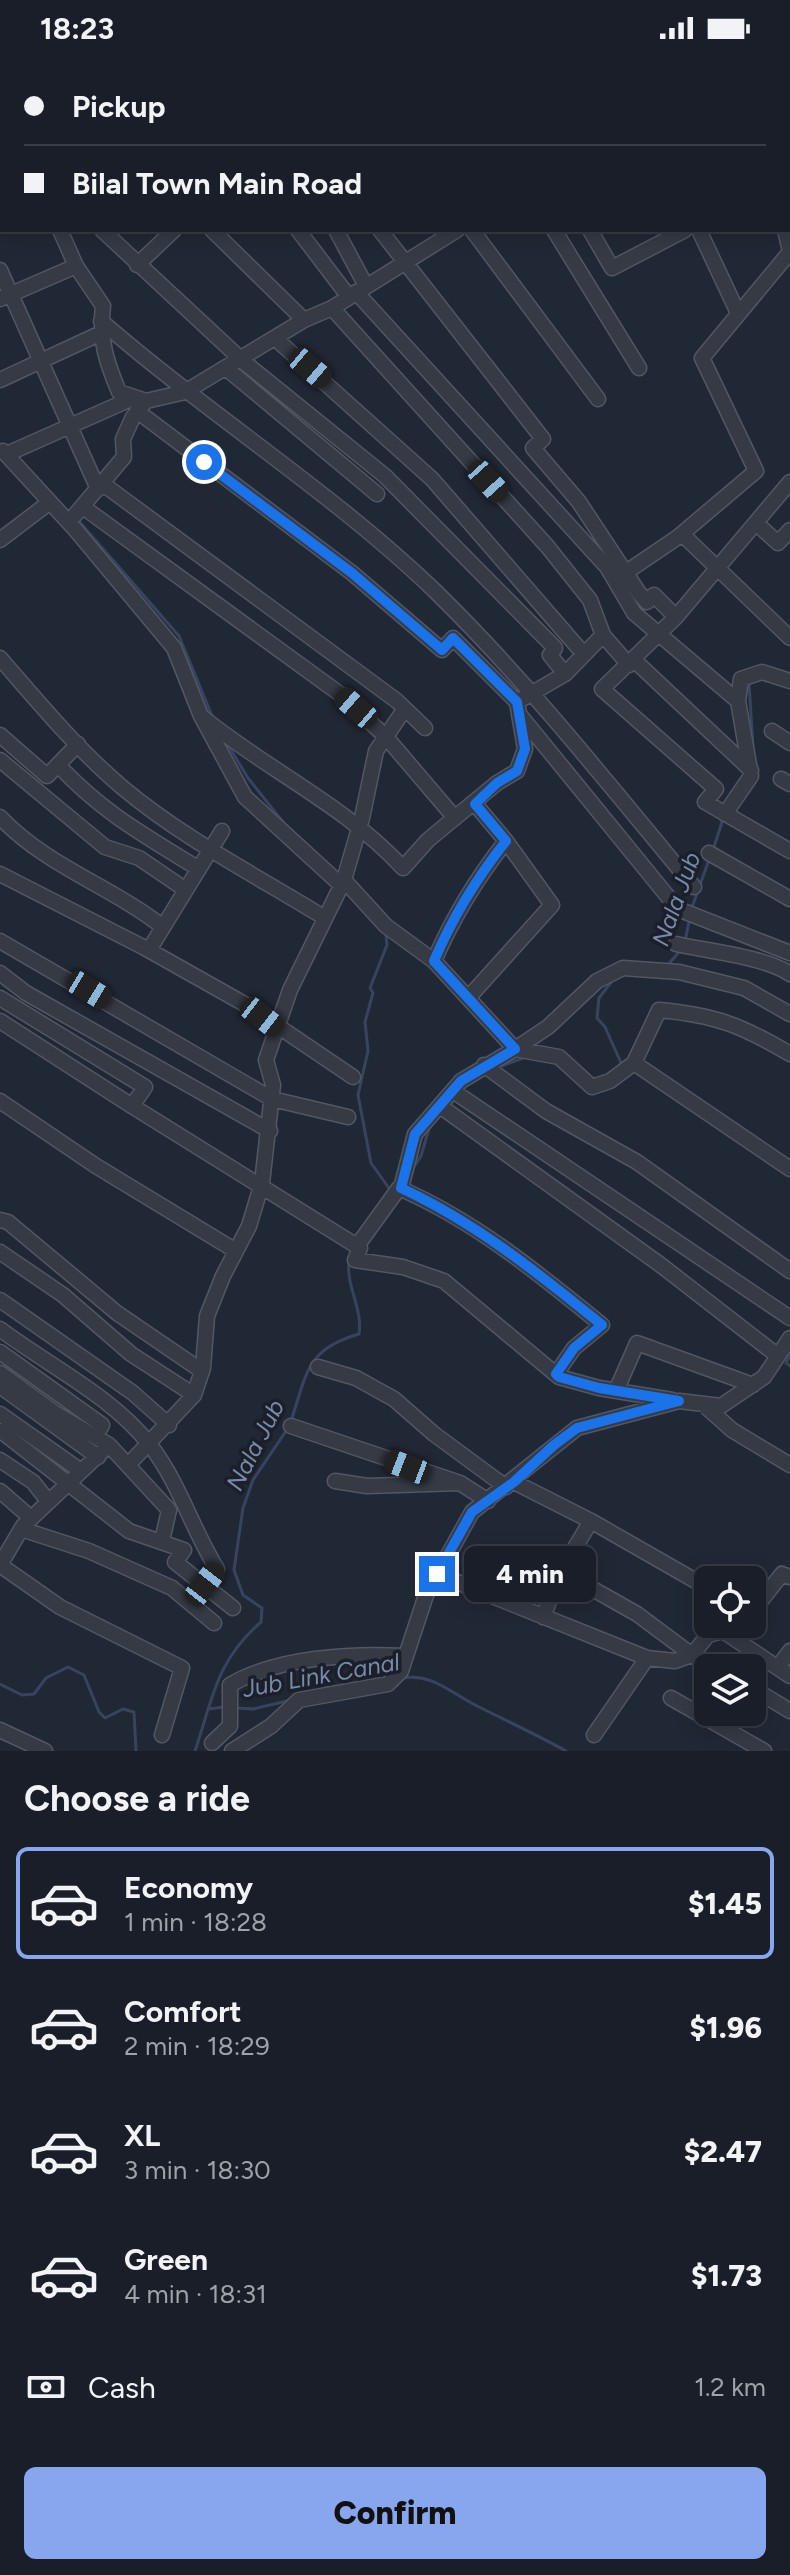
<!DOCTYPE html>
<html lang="en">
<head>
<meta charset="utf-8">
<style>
	body { margin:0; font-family:Figtree,sans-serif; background:#222730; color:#f1f3f6; height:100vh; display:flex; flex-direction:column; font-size:30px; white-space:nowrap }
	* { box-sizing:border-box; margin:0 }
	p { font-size:26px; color:#9fa2a8 }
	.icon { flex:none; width:44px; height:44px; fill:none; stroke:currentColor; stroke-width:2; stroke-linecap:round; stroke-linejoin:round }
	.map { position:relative; height:1695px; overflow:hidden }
	.side { display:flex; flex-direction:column; background:#191e28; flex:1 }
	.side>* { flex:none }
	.hud { position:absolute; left:0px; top:0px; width:790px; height:176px; box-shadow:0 4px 20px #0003,0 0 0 2px #373c45; display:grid; align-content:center; height:176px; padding:0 24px; background:#191e28 }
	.fabs { position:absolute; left:694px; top:1510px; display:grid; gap:16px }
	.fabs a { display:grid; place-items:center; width:72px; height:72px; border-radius:12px; background:#191e28; box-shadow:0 4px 20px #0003,0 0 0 2px #373c45; font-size:40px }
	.end { position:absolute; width:36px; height:36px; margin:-18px; border:10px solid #1a73e8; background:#fff; box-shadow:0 0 0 4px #fff }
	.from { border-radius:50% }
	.bubble { position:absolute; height:56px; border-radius:12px; background:#191e28; box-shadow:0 4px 20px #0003,0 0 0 2px #373c45; font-size:26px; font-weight:800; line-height:56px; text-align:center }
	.car { position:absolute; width:24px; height:48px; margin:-24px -12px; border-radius:10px; box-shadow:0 0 6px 2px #0007; background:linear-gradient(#222 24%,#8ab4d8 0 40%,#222 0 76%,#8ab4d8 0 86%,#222 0) }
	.hud b { display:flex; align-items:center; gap:28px; height:76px; font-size:30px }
	.hud b+b { border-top:2px solid #373c45 }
	.hud i { width:20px; height:20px; background:#f1f3f6 }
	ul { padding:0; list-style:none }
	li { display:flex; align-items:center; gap:24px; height:112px; margin:0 16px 12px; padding:0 8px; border:4px solid transparent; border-radius:12px }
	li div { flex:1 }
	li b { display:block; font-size:30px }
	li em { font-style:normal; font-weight:800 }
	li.on { border-color:#88a6ee }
	li>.icon { width:72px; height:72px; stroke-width:1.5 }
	h2 { padding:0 24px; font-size:36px; line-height:96px }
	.pay { display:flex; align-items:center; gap:20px; height:88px; padding:0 24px; font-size:30px }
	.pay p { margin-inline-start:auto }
	.cta { display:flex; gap:16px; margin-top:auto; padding:16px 24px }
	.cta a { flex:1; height:92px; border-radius:12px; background:#88a6ee; color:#111; font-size:32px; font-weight:800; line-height:92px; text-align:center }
	.status { display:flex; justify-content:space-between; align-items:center; height:56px; padding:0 40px; background:#191e28; direction:ltr }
	.status svg { height:22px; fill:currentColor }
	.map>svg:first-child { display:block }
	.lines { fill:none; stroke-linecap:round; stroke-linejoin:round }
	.stream { stroke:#38445d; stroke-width:3 }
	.minor-casing { stroke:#525763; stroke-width:17 }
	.minor { stroke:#353a45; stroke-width:14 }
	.route { stroke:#1a73e8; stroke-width:10 }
	.labels { text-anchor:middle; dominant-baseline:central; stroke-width:7; stroke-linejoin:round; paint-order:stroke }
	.water-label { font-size:24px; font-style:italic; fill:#7989a9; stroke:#1a1f2a }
</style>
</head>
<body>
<div class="status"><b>18:23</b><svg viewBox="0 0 49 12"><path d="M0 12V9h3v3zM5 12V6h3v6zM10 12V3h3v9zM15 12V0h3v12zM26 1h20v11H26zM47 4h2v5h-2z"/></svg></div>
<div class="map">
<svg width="790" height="1695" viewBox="0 0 790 1695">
	<rect width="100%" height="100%" fill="#212835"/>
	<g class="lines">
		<path class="stream" d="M77,463L179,580L213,662
			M749,627L753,691
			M226,686L248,722L287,771
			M749,735L756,722
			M713,794L723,763
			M691,854L710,801
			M386,878L387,889L370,932L373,937L365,966L368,995L358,1039L371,1107L391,1135
			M685,885L690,861
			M666,911L679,896
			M612,925L599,942L597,962L605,971L622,1009
			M496,1012L526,1001
			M412,1114L421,1100L430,1069
			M790,1299L786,1307L790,1310
			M291,1365C307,1317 306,1293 359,1278C363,1252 346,1232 349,1205
			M403,1622C433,1617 452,1638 477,1650C507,1665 537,1679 566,1695
			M0,1628L22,1639L34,1638L46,1622L68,1611L84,1619L99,1656L105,1662L123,1653L134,1656L136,1695
			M324,1632L380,1623
			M236,1652L253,1653L291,1644
			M208,1653L224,1651
			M195,1695C213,1642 216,1605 261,1566L262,1552L243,1539L234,1514L243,1452L253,1424L288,1372"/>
		<g class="minor-casing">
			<path id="minor" d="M66,0L71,2
				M239,0L240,2
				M318,0L320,2
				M443,0L444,2
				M492,0L493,2
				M521,0L522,2
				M549,0L550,2
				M582,0L583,2
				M732,0L734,2
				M196,2L200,0
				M349,2L350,0
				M788,8L790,11
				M0,42L2,43
				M788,78L790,81
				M0,93L2,92
				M0,130L2,129
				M0,166L2,165
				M60,174L76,210L103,250C99,284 106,305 119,336L146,345
				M102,174L245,307L385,420L555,592L550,599L565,618
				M212,174L304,264L185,336L146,345L133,361L123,383L124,401L69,466L174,592L201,660L245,741L341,829
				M298,174L349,241
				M336,174L366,230
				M380,174L543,383L533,392L579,446L639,537L647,546L654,539L676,561
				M472,174L598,343
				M554,174L639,312
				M590,174L612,212L685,174
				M699,174L738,257
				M785,174L790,195
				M137,209L174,174
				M0,214L98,433
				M356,236L607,511L634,557L738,645
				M0,243L76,210
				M332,252L457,174
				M101,265C209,359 332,436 435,535C529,627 610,730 694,831
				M277,284L432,423L582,596
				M227,313L377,438
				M0,324L99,278
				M137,355L352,517L442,594L453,582L517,646
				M3,395L72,470
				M7,398L133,342
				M790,426L676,561L602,633L716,733L705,746L790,795
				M103,428L397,645L425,672
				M83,451L340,638L386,681L455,762
				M756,467L778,487L790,474
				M682,478L790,582
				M0,484L50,446
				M625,517L678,481L756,415L702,302L790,196
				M603,579L629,609
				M0,602C39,647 77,693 123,732C184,783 257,820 325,862
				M634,604L751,714
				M519,658L678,853L790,897
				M201,660C267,714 345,749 403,812L428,784L497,727L517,715L525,693L517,646L565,618L603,579L590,544L547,490L332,252L304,264
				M772,675L790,687
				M0,679L47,720L78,688
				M0,704L105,791L139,802L186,834
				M58,709C103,757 144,779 199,813
				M781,723L790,728
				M475,748L506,785C476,823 453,861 434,905L515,993L548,971L597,925L623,912L679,916L744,932L790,958
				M725,758L751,720L738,645L741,623L762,616L790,625
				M0,761C46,810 111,830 163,871
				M709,797L790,843
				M0,818L145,892L248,950L353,1021
				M344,824L386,870L434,905
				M0,885L272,1043L348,1061
				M676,888C707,895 766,901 790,918
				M149,894L222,775
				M0,917L26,937L270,1075
				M469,941L552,849L506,785
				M0,942L145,1031L132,1050L0,965
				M634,1007L659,954C715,959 741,969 790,998
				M484,1009L546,1055L637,1106L790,1215
				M453,1035L790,1262
				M0,1045L96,1110L236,1195
				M132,1050L360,1192L355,1204L403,1211L444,1225L559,1321L599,1332L672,1344
				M440,1050L662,1210L778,1300
				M401,1132L415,1078L461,1025L515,993L559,1001L592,1031L610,1025L634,1007L790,1113
				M0,1164L8,1166L117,1257L202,1315
				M357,1190L399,1132C475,1165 538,1217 602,1269L574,1292L556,1318
				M0,1196L63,1239L131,1298L194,1339
				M0,1244L133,1337L169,1369
				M0,1273C49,1310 112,1340 150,1389C180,1428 191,1471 217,1513L205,1528
				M0,1296L102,1369L95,1381
				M318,1311L356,1322L394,1343L434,1378L506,1431
				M0,1317L55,1357L109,1389L169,1454L162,1485
				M0,1330L98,1401
				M616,1335L637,1287L753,1329
				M704,1349L732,1374L790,1409
				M0,1358L81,1415
				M291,1370L460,1427
				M1,1375L129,1475L184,1494L175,1506L233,1552
				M0,1404L33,1426L48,1445
				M128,1409L194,1339L203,1312L207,1260L223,1220L249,1170L262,1127L273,1029L266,1004L290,934L344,824L362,762L376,695L404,654
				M335,1425L367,1430L460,1427L488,1445
				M514,1426L591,1465L561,1515L543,1561
				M0,1435L31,1462
				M591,1465L708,1532
				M21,1473L89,1495L172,1532L214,1567
				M0,1509L60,1551L182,1612L162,1679
				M0,1509L23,1470L109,1389
				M561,1515L637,1558L692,1599L708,1579L723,1575L790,1620
				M437,1518L647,1602L675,1605L692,1599L719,1612
				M752,1556L782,1518L790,1521
				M778,1611L790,1595
				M752,1632L790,1655
				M671,1642L764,1695
				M0,1674L45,1695
				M594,1679L647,1602
				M212,1687L230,1670V1629C277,1601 352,1597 406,1600
				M232,1695L271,1670L299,1644L388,1628L401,1615L426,1539L472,1456L577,1372L679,1345L721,1350L764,1321L790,1282"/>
		</g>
		<use href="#minor" class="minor"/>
	</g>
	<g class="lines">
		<path class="route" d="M204,406L352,517L442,594L453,582L517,646L525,693L517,715L497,727L475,748L506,785C476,823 453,860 434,905L515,993L461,1025L415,1078L401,1132C476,1167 538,1217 602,1269L574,1292L556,1318L559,1321L599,1332L679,1345L577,1372L554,1389L514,1426L472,1456L437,1518"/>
	</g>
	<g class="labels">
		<g class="water-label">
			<text transform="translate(676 843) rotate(-70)">Nala Jub</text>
			<text transform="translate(255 1389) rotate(-63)">Nala Jub</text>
			<text transform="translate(321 1619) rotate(-10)">Jub Link Canal</text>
		</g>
	</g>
</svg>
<div class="fabs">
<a><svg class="icon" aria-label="locate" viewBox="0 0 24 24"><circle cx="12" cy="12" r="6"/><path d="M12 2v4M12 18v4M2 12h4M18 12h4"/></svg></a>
<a><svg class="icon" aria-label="layers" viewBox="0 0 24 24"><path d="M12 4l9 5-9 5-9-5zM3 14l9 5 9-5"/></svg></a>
</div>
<i class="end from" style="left:204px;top:406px"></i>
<i class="end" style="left:437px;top:1518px"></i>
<div class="bubble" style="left:464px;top:1490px;width:132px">4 min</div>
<i class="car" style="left:310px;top:312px;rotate:130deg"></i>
<i class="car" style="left:488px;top:425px;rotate:138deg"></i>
<i class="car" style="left:356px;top:652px;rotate:311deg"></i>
<i class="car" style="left:89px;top:934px;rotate:121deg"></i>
<i class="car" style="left:262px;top:961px;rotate:128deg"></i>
<i class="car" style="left:407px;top:1411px;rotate:291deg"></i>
<i class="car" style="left:205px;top:1528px;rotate:38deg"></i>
<div class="hud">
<b><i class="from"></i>Pickup</b>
<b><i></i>Bilal Town Main Road</b>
</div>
</div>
<section class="side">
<h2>Choose a ride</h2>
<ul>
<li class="on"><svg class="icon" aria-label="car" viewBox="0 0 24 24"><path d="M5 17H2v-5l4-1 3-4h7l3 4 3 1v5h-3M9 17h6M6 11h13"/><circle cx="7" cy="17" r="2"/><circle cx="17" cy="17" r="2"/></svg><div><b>Economy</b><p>1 min · 18:28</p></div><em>$1.45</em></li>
<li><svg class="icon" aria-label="car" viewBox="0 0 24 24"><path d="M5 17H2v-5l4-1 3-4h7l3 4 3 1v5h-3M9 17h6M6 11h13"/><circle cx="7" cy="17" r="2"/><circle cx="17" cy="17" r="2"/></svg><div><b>Comfort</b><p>2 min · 18:29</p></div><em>$1.96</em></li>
<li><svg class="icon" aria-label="car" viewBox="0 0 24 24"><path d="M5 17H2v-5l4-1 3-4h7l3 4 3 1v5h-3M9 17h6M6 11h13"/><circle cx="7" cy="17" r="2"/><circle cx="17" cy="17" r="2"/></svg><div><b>XL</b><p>3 min · 18:30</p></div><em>$2.47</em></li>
<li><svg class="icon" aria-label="car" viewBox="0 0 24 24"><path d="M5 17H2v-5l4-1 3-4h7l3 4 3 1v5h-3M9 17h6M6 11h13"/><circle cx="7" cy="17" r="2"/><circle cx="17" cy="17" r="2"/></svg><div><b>Green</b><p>4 min · 18:31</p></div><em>$1.73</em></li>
</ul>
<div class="pay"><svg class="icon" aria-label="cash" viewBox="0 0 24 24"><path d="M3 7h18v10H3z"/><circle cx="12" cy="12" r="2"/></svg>Cash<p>1.2 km</p></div>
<div class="cta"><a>Confirm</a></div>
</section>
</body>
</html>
